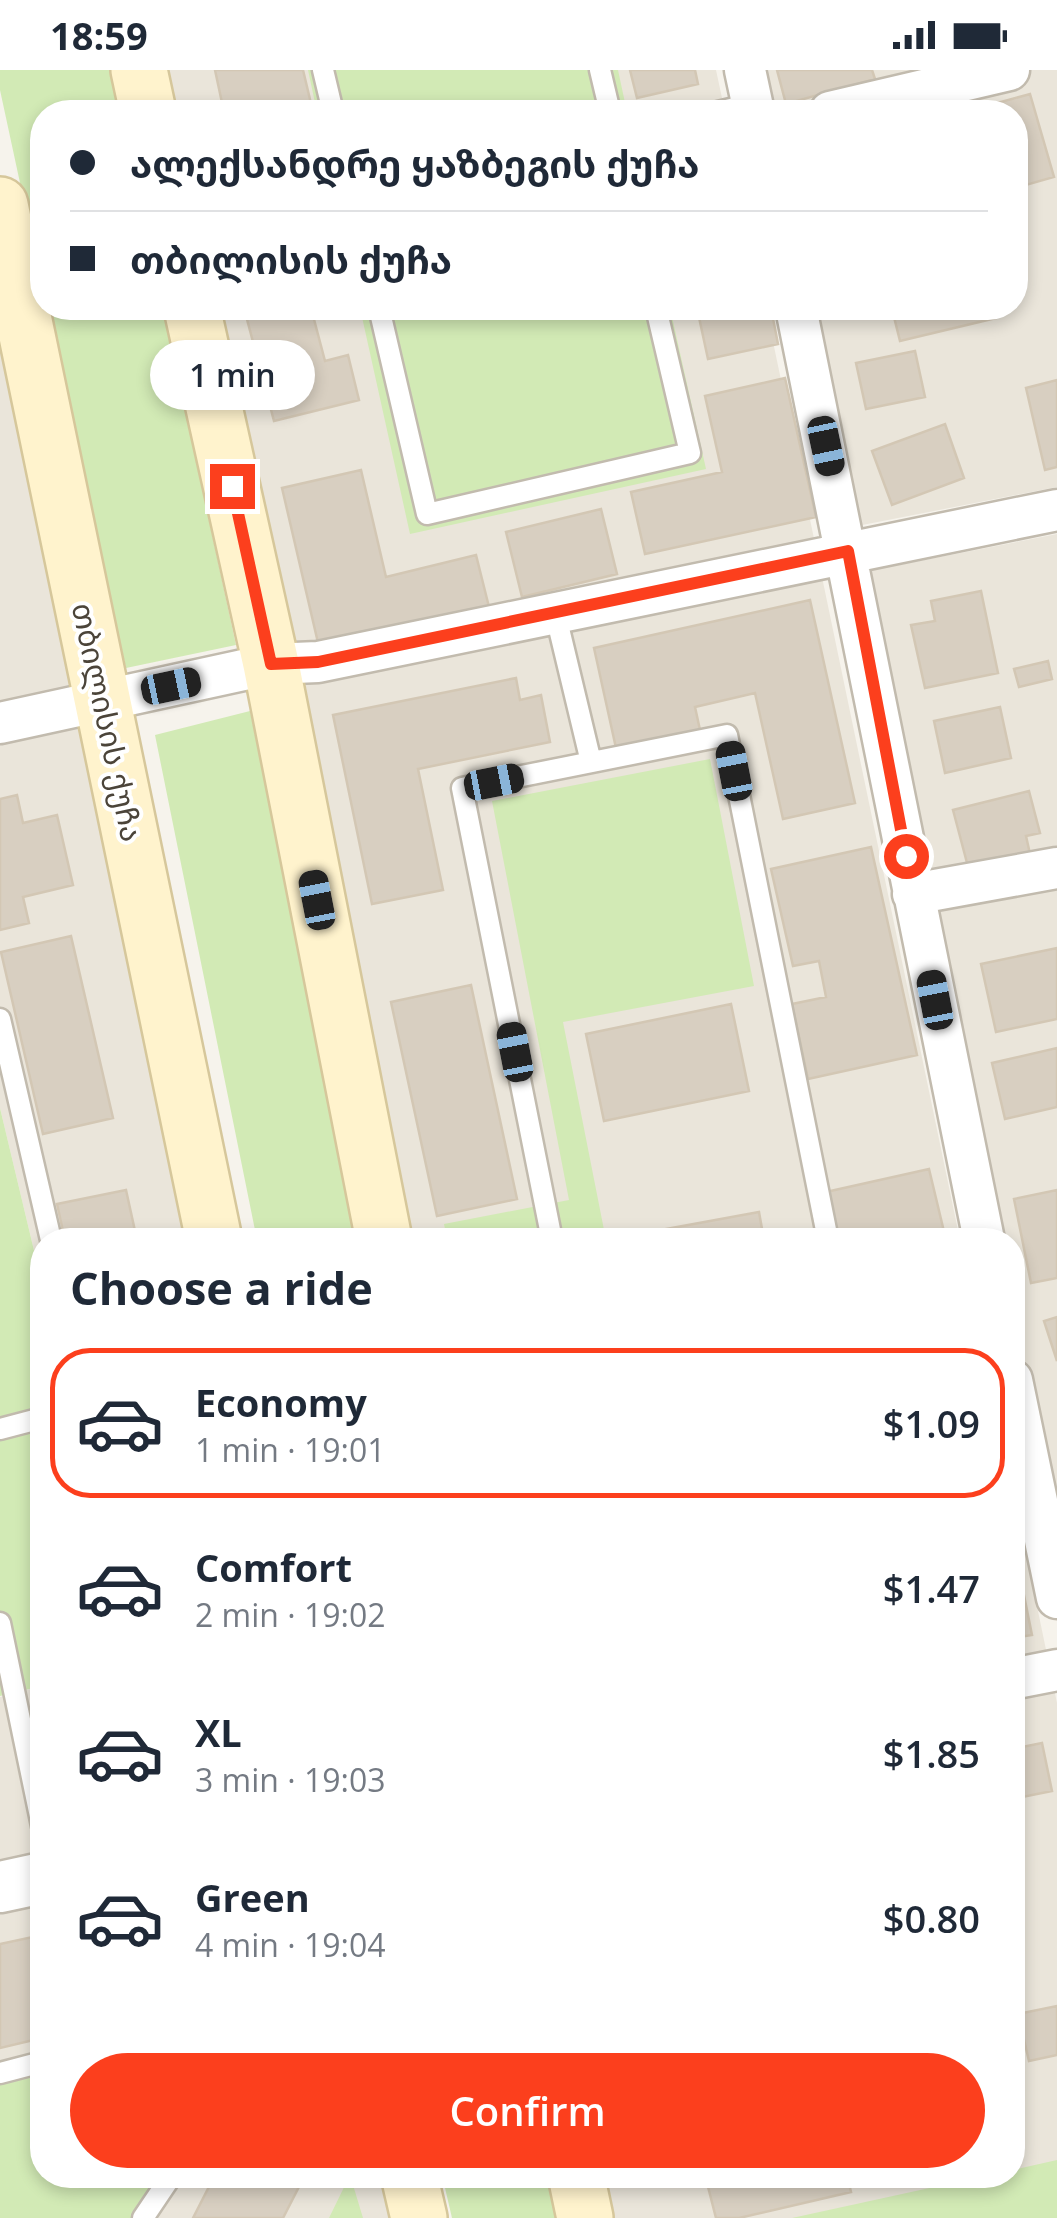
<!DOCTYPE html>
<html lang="en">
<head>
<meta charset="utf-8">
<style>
	body { margin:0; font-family:"Open Sans","Noto Sans Georgian",sans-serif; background:#f6f6f7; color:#1f2937; height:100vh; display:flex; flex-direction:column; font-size:38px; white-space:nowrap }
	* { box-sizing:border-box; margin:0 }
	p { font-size:32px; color:#747a83 }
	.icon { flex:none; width:55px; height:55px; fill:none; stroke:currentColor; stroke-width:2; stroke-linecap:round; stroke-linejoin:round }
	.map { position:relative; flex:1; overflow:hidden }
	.details { position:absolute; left:30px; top:1158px; width:995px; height:960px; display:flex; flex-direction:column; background:#fff; border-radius:40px; box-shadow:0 5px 15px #0003 }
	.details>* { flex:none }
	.top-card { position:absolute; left:30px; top:30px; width:998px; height:220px; border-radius:40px; box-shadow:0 5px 15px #0003; display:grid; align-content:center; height:220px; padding:0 40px; background:#fff }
	.end { position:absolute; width:45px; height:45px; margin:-22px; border:12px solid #fc3f1d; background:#fff; box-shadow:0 0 0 5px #fff }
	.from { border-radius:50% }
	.bubble { position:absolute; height:70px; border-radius:35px; background:#fff; box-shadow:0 5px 15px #0003; font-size:32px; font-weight:600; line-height:70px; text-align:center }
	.car { position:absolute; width:30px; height:60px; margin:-30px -15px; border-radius:12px; box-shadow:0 0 8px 2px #0007; background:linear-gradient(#222 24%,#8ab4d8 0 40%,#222 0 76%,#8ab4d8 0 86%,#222 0) }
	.top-card b { display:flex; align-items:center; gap:35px; height:95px; font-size:38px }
	.top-card b+b { border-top:2px solid #e0e1e3 }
	.top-card i { width:25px; height:25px; background:#1f2937 }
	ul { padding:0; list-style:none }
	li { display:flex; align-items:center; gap:30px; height:150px; margin:0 20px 15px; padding:0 20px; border:5px solid transparent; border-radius:40px }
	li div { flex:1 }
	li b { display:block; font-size:38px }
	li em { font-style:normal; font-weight:600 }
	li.current { border-color:#fc3f1d }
	li>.icon { width:90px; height:90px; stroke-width:1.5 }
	h2 { padding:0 40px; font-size:45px; line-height:120px }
	.action { display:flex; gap:20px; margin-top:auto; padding:20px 40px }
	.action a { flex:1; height:115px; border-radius:60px; background:#fc3f1d; color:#fff; font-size:40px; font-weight:600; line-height:115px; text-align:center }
	.status { display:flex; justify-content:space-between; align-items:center; height:70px; padding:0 50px; background:#fff; direction:ltr }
	.status svg { height:28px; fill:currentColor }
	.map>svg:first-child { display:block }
	.residential { fill:#eae5da }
	.green { fill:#d2eab5 }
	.building { fill:#d8cfc1; stroke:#d3c7b4; stroke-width:2.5 }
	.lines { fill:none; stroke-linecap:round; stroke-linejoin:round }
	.service-casing { stroke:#c2bbae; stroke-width:25 }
	.minor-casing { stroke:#c2bbae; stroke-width:45 }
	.tertiary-casing { stroke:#c2bbae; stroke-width:55 }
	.secondary-casing { stroke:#d6c79b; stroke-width:60 }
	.service { stroke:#fff; stroke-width:20 }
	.minor { stroke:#fff; stroke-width:40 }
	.tertiary { stroke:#fff; stroke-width:50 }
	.secondary { stroke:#fff3cd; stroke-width:55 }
	.route { stroke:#fc3f1d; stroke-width:12 }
	.labels { text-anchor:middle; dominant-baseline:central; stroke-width:8; stroke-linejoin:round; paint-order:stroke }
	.street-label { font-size:30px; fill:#4b4439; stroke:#fff }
</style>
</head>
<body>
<div class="status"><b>18:59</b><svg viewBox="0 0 49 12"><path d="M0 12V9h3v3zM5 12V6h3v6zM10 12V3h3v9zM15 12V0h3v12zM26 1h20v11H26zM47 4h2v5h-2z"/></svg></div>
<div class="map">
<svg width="1057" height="2148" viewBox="0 0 1057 2148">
	<rect width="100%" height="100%" fill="#f6f3ec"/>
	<path class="residential" d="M156,0H716L725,42H165Z
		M756,0H1057V417L852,457L806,238H1015V42H765Z
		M0,162L208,1170H42V1214L0,1038Z
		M207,238H766L960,1170H406Z
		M1057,464V1473L1013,1251L1012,1170H996L863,502Z
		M1013,1420L1057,1633V2148H614L605,2105H1012Z
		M42,1616V1789L0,1798V1627Z
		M42,1822V2105H404L413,2148H0V1831Z"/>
	<path class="green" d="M0,0H111L121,42H42V215L0,20Z
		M308,0H618L627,42H317Z
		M47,238H163L236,575L126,598Z
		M360,238H670L706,399L410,464Z
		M250,641L359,1170H257L155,665Z
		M710,689L754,916L563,952L606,1170H447L444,1154L569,1130L492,731Z
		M0,1038L42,1214V1616L0,1626Z
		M42,2001V2105H159L131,2148H0V2012Z
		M1057,2090V2148H792L989,2105H1012L1013,2100Z
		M350,2105L363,2148H329Z
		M442,2105H558L567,2148H452Z"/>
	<path class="building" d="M215,0H303L313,42H224Z
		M630,0H695L698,14L637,28Z
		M777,0H872L875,9L786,34Z
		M1030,24L1054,107L1015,118V42L972,40Z
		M244,238H311L325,291L348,285L359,330L274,351Z
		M697,238H771L778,274L708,289Z
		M994,238L996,248L900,271L892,239Z
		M915,281L925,327L866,339L856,293Z
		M785,308L816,447L645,484L631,422L722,402L705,326Z
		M1057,310V397L1045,400L1026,318Z
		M945,354L964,408L892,435L872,381Z
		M361,400L386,507L476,485L489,537L319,577L282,418Z
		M601,439L617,504L522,527L506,462Z
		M981,521L998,603L925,618L911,555L935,551L931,531Z
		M810,530L855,733L783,749L755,623L695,637L700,660L616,678L594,578Z
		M1048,591L1052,609L1019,617L1014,599Z
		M516,608L520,630L541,625L550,672L418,699L443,820L372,834L333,645Z
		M1000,637L1011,688L945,703L934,651Z
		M1029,721L1040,763L1026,766L1032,793L971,808L953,740Z
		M17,725L23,753L57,745L73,815L23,827L29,853L0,860V729Z
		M871,777L917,985L808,1009L792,934L826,927L819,891L793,896L771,799Z
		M71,866L113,1048L43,1064L1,882Z
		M1057,878V949L996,962L981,894Z
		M471,915L517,1129L437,1146L391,932Z
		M731,934L749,1021L604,1051L586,964Z
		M1057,978V1037L1005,1049L992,993Z
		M929,1099L946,1170H837L826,1122Z
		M126,1120L137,1170H65L57,1134Z
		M1057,1120V1208L1031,1213L1014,1129Z
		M759,1142L764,1170H629L628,1166Z
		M1057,1247V1291L1044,1251Z
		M1012,1466L1032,1565L1012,1568Z
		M1042,1673L1052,1721L1012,1729V1679Z
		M42,1865V1968L0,1978V1874Z
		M1057,1936V1985L1029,1991L1018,1944Z
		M215,2105H305L283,2148H193Z
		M705,2105H847L851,2122L739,2148H716Z"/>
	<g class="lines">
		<g class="service-casing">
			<path id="service" d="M323,0L333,42
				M600,0L610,42
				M718,42L752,34
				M379,238L427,444L690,383L656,238
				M555,542L591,692
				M0,949L51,1170
				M552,1170L462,718L727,665L828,1170
				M0,1359L42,1348
				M0,1553L42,1756
				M0,2003L42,1992
				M143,2148L172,2105"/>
		</g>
		<g class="minor-casing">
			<path id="minor" d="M745,0L754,42
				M830,42L1009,0
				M796,238L984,1170
				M0,653L271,594L318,592L1057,440
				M913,824L1057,798
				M1012,1310L1057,1528
				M1012,1609L1057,1600"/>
		</g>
		<g class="tertiary-casing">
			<path id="tertiary" d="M0,1817L42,1808"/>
		</g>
		<g class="secondary-casing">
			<path id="secondary" d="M139,0L148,42
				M0,135L214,1170
				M192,238L271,594L384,1170
				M409,2105L419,2148
				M576,2105L585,2148"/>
		</g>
		<use href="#service" class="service"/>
		<use href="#minor" class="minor"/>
		<use href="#tertiary" class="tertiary"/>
		<use href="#secondary" class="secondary"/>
	</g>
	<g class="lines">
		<path class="route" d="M232,416L271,594L318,592L848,481L906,786"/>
	</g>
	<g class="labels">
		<g class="street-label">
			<text transform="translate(108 652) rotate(78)">თბილისის ქუჩა</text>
		</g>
	</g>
</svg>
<i class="end from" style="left:906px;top:786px"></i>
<i class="end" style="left:232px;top:416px"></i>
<div class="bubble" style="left:150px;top:270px;width:165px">1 min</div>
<i class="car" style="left:826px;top:376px;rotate:168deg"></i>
<i class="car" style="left:171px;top:616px;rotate:78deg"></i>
<i class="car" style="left:734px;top:701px;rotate:349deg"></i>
<i class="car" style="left:494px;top:712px;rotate:79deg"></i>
<i class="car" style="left:317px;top:830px;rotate:349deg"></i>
<i class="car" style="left:935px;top:930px;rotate:349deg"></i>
<i class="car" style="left:515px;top:982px;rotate:349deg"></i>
<div class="top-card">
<b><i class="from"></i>ალექსანდრე ყაზბეგის ქუჩა</b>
<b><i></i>თბილისის ქუჩა</b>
</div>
<section class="details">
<h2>Choose a ride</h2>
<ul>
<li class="current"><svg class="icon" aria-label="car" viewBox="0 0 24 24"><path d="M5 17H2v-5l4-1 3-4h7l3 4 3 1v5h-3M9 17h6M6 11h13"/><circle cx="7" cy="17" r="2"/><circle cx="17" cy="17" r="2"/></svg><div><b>Economy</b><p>1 min · 19:01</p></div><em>$1.09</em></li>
<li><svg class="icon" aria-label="car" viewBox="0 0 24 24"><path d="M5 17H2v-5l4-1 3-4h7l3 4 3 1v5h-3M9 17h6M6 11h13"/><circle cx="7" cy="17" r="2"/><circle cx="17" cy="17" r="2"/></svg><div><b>Comfort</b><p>2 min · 19:02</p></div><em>$1.47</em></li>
<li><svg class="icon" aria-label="car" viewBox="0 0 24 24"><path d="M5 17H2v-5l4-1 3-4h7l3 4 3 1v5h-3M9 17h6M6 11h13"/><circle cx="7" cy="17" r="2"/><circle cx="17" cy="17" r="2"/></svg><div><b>XL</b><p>3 min · 19:03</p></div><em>$1.85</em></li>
<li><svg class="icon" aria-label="car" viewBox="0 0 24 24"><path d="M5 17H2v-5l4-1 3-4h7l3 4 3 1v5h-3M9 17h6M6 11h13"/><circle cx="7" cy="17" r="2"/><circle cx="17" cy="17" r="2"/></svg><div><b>Green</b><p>4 min · 19:04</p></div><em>$0.80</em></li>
</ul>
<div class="action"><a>Confirm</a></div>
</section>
</div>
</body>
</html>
